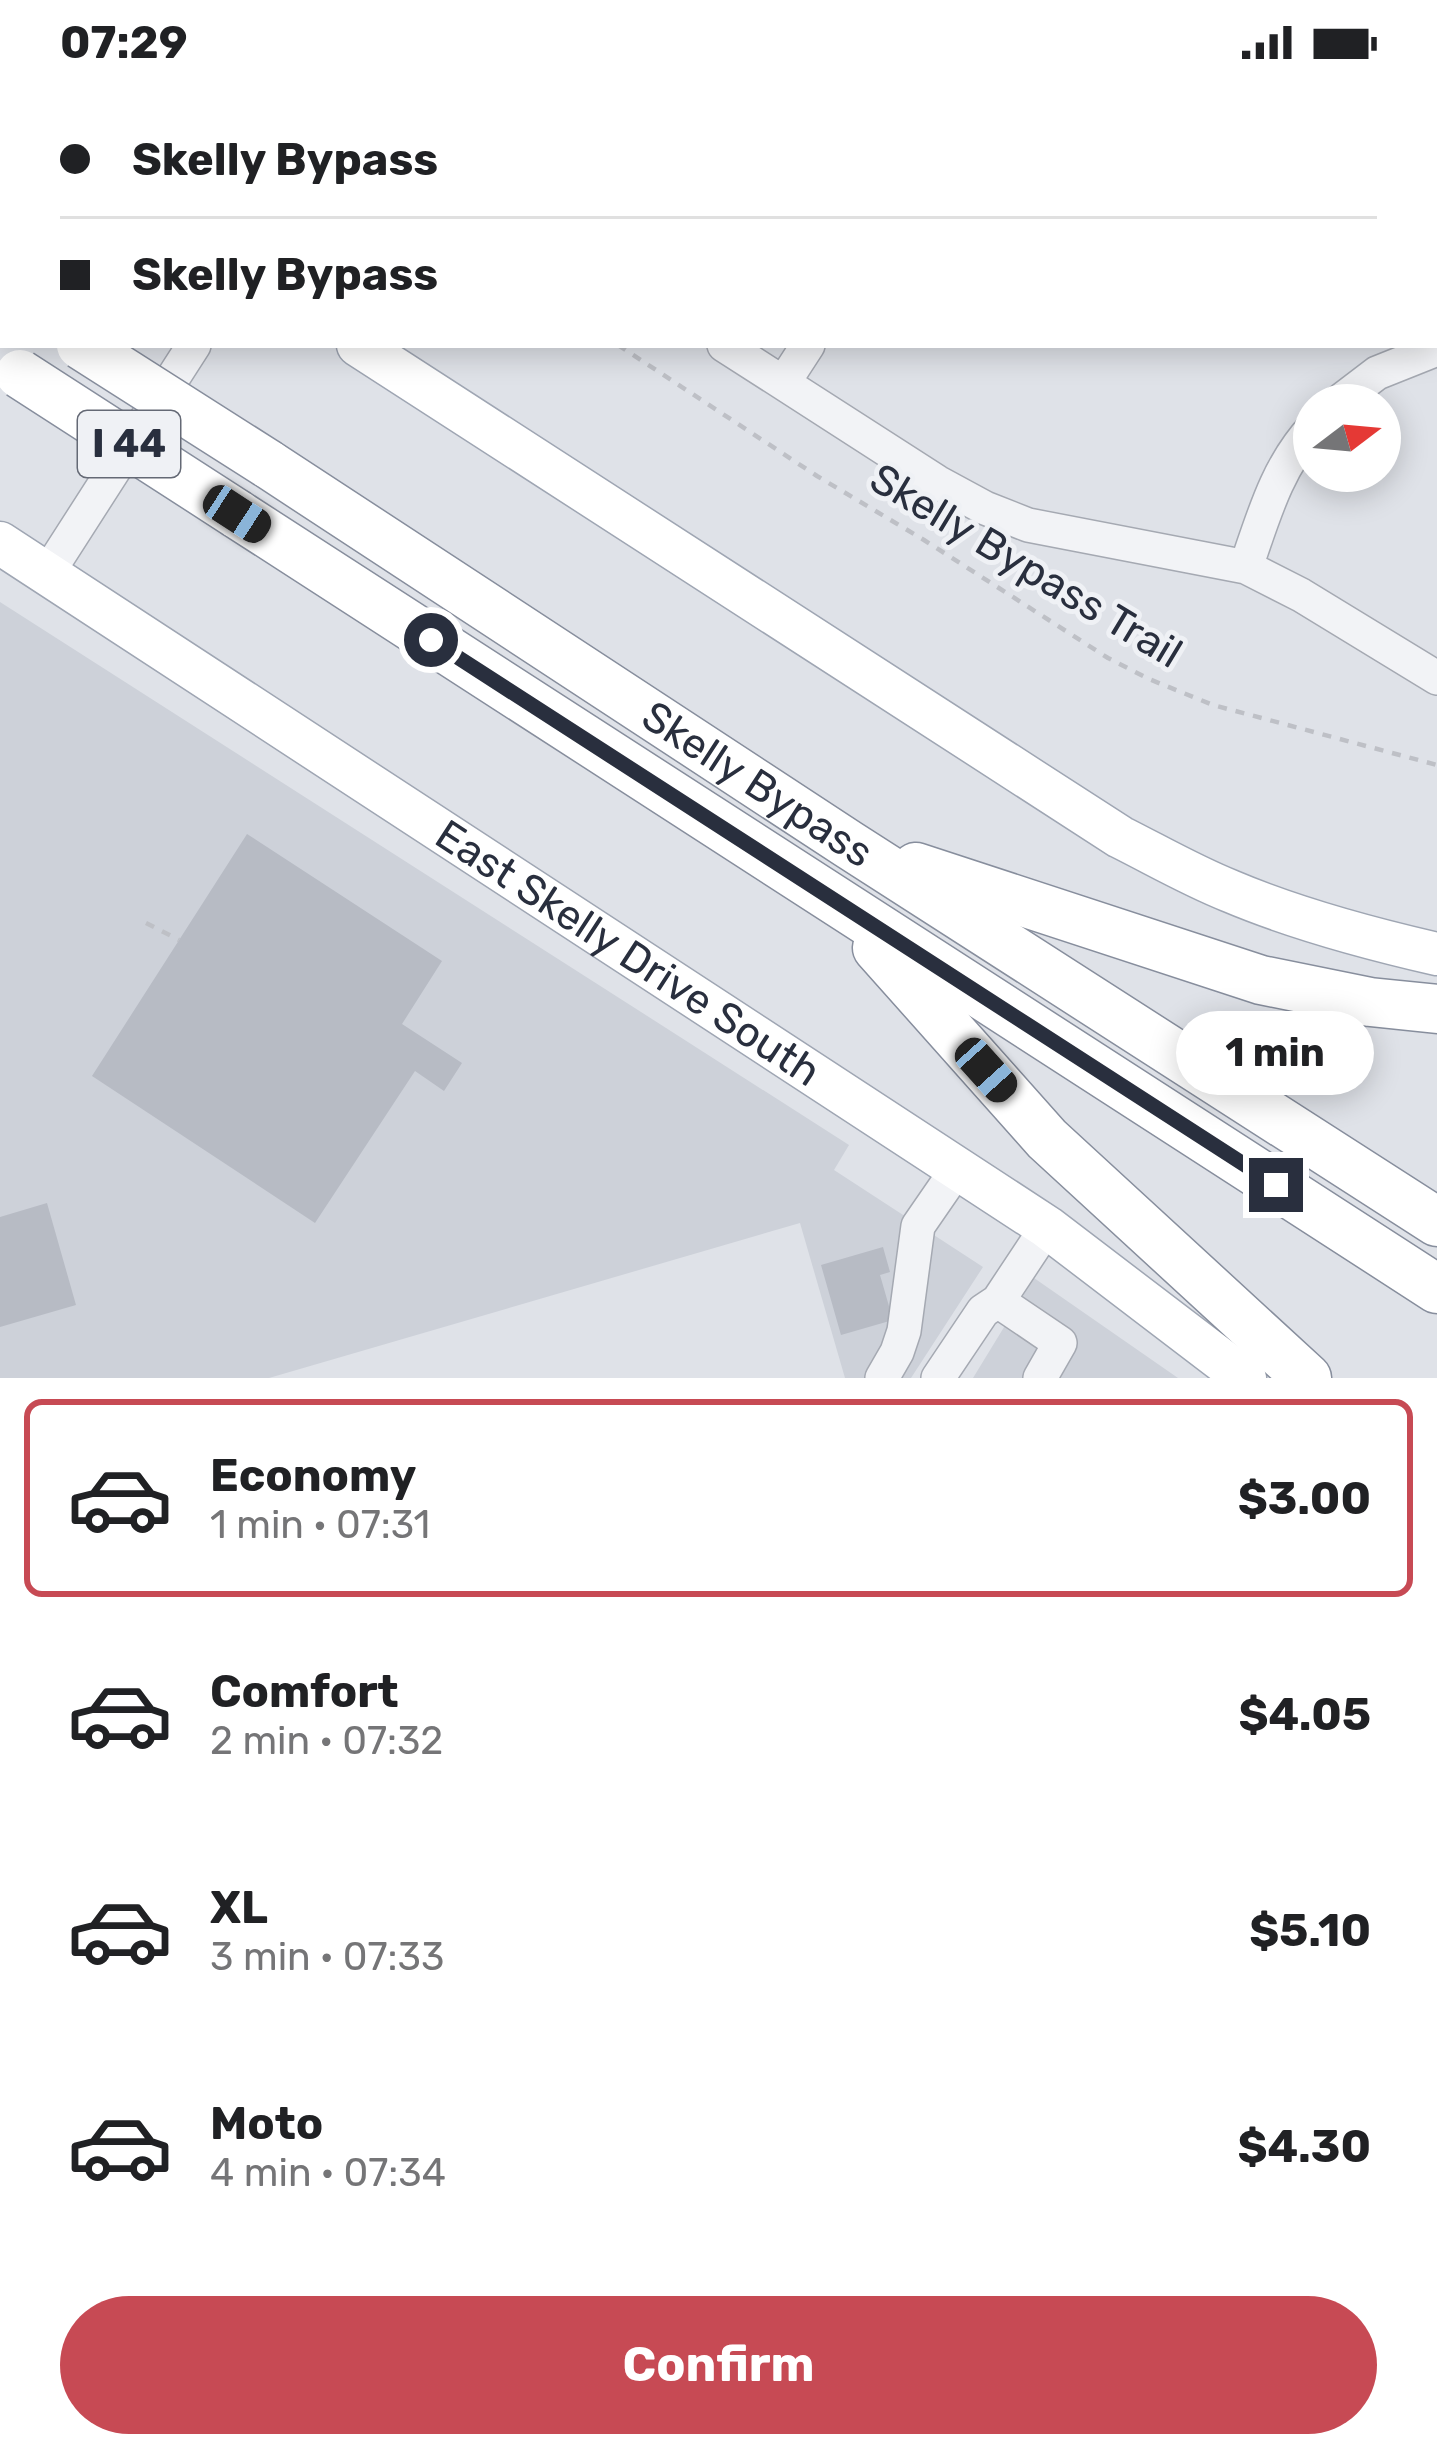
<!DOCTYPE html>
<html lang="en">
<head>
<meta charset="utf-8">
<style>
	body { margin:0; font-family:Rubik,sans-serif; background:#f6f6f6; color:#202124; height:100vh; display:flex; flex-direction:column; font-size:45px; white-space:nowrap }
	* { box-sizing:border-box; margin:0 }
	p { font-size:39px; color:#757577 }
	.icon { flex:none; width:66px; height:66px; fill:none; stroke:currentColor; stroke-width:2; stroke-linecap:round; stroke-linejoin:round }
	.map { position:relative; height:1294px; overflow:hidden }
	.details { display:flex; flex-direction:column; background:#fff; flex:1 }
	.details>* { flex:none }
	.top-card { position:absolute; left:0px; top:0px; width:1437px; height:264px; box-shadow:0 6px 30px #0003; display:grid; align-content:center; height:264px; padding:0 60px; background:#fff }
	.needle { width:78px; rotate:74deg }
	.controls { position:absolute; left:1293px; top:300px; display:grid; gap:24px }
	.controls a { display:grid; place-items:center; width:108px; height:108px; border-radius:50%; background:#fff; box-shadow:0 6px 30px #0003; font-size:60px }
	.end { position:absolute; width:54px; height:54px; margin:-27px; border:15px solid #292f3e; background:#fff; box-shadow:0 0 0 6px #fff }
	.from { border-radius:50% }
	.bubble { position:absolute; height:84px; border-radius:42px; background:#fff; box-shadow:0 6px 30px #0003; font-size:39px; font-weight:700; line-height:84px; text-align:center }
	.car { position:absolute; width:36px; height:72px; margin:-36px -18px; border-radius:15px; box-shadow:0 0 9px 3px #0007; background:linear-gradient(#222 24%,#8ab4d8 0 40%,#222 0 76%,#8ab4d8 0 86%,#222 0) }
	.top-card b { display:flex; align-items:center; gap:42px; height:114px; font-size:45px }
	.top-card b+b { border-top:3px solid #e0e0e0 }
	.top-card i { width:30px; height:30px; background:#202124 }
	ul { padding:21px 0 0; list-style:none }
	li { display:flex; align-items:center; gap:36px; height:198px; margin:0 24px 18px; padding:0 36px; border:6px solid transparent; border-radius:18px }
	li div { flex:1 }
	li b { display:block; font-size:45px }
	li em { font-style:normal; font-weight:700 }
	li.active { border-color:#c74a54 }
	li>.icon { width:108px; height:108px; stroke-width:1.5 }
	.cta { display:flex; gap:24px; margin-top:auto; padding:24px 60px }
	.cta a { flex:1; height:138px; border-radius:72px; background:#c74a54; color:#fff; font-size:48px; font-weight:700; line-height:138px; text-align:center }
	.status { display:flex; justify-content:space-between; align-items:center; height:84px; padding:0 60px; background:#fff; direction:ltr }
	.status svg { height:33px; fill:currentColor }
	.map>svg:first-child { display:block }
	.built { fill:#cdd1d9 }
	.building { fill:#b7bbc4 }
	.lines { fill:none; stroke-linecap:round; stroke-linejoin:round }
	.minor-casing { stroke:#a5a9b2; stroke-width:36 }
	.major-casing { stroke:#9fa6b3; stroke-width:45 }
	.highway-casing { stroke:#878e9d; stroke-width:51 }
	.path { stroke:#bec0c6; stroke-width:4.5; stroke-dasharray:9 9; stroke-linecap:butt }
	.minor { stroke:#f2f3f6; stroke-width:33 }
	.major { stroke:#fff; stroke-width:42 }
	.highway { stroke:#fff; stroke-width:48 }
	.highway-bridge-casing { stroke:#878e9d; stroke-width:51; stroke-linecap:butt }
	.highway-bridge { stroke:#fff; stroke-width:48 }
	.route { stroke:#292f3e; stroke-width:15 }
	.labels { text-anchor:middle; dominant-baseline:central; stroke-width:10; stroke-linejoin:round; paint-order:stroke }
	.shield { fill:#eff1f5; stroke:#646975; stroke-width:3 }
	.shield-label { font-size:39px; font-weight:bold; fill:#292f3e }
	.street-label { font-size:42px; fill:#292f3e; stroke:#eff1f5 }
</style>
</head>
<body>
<div class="status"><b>07:29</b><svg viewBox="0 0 49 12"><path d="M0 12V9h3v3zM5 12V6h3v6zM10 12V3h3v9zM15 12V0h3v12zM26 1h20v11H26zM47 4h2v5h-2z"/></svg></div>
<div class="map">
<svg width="1437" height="1294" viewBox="0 0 1437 1294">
	<rect width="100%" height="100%" fill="#dfe2e8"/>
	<path class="built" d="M0,518L849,1061L834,1086L983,1183L911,1294H845L800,1139L269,1294H0Z
		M1034,1194L1178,1294H973Z"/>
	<path class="building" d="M247,750L442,877L402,940L462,979L444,1007L415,987L315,1139L92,992Z
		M47,1119L76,1221L0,1243V1133Z
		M883,1163L890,1188L880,1191L893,1236L841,1251L821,1181Z"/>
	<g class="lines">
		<g class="minor-casing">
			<path id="minor" d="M360,3L362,0
				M992,3L996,0
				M724,261L937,398L985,424L1028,441L1246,483L1301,511L1437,594
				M784,298L808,261
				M1335,321L1377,289L1437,265
				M1246,483C1263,434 1277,382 1314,343
				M47,490L194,261
				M998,1217L1060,1259L1040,1294
				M882,1294L897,1268L904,1247L918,1142L958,1084
				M938,1294L983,1227L998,1217L1047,1143"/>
		</g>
		<g class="major-casing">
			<g id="major">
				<path d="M0,30L3,32"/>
				<path d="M358,261L1120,753C1156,771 1192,792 1230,807C1296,835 1367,854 1437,870"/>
				<path id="s1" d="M0,459L1047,1143L1245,1294"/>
			</g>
		</g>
		<g class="highway-casing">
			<g id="highway">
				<path d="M0,209L3,211"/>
				<path id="s2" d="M268,380L848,760L1437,1138"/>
				<path d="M237,430L1437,1205"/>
				<path d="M916,783L1261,896L1370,918L1437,925"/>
				<path d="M877,864L1047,1055L1307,1294"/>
			</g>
		</g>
		<path class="path" d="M204,0L208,3
			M618,261L817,392L924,456L1108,574L1149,595L1213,621L1437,681
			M146,839L179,856"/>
		<use href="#minor" class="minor"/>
		<use href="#major" class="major"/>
		<use href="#highway" class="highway"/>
		<g class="highway-bridge-casing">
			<path id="highway-bridge" d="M81,261L268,380
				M20,290L237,430"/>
		</g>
		<use href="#highway-bridge" class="highway-bridge"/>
	</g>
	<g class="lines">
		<path class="route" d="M431,556L1276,1101"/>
	</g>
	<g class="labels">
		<rect class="shield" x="78" y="327" width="102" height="66" rx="9"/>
		<g class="shield-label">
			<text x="129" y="360">I 44</text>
		</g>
		<g class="street-label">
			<text transform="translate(1026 482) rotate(31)">Skelly Bypass Trail</text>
			<text stroke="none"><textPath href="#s2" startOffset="585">Skelly Bypass</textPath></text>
			<text stroke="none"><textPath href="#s1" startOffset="750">East Skelly Drive South</textPath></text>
		</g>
	</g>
</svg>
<div class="controls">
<a><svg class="needle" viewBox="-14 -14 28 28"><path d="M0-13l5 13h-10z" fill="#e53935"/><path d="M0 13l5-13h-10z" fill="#757577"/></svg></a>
</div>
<i class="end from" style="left:431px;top:556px"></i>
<i class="end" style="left:1276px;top:1101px"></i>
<div class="bubble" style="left:1176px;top:927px;width:198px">1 min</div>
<i class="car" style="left:237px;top:430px;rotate:123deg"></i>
<i class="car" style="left:986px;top:986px;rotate:138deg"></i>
<div class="top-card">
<b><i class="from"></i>Skelly Bypass</b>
<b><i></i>Skelly Bypass</b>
</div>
</div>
<section class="details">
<ul>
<li class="active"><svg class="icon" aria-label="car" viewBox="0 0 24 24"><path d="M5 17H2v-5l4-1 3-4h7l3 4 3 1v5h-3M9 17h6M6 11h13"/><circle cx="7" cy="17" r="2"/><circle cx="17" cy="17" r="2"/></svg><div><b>Economy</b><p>1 min · 07:31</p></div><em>$3.00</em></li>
<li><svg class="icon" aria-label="car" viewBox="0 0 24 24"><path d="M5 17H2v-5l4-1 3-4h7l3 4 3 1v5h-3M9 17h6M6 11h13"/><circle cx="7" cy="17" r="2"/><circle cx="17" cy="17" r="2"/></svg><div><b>Comfort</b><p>2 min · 07:32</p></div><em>$4.05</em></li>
<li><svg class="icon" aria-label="car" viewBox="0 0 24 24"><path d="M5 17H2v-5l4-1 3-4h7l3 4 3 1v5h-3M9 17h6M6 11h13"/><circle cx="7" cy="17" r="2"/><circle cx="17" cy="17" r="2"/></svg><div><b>XL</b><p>3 min · 07:33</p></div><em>$5.10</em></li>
<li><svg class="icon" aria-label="car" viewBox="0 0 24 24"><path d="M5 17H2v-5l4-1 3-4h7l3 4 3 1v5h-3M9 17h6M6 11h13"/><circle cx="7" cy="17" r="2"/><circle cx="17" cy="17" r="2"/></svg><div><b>Moto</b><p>4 min · 07:34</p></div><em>$4.30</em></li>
</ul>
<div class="cta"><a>Confirm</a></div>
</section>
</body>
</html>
